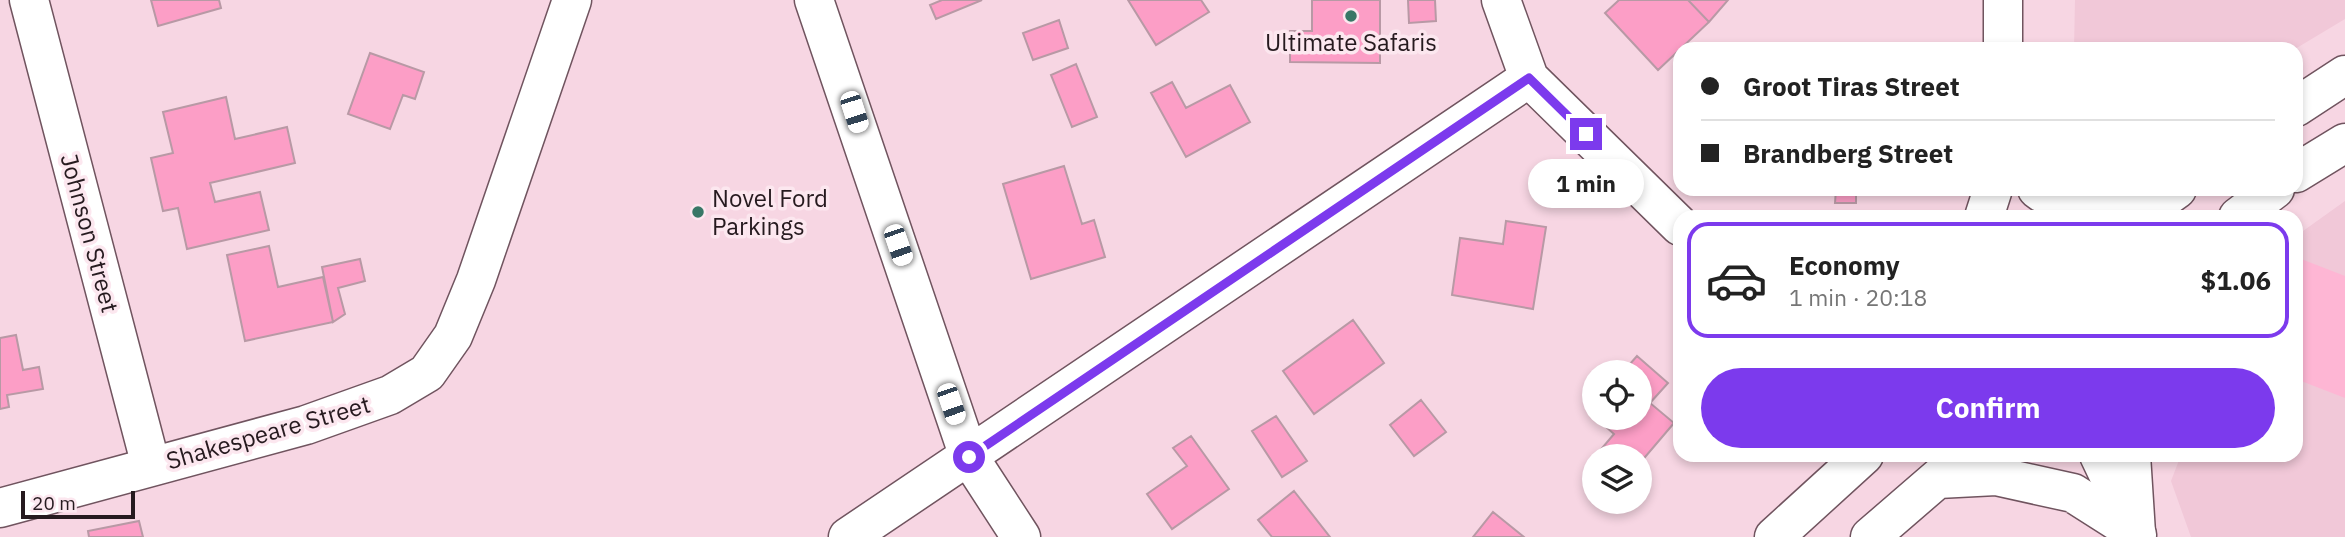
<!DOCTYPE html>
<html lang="en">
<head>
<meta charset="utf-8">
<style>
	body { margin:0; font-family:"IBM Plex Sans",sans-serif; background:#f2f2f2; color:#222; height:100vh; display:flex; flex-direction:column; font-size:26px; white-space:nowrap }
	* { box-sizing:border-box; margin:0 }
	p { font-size:23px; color:#767676 }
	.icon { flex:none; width:38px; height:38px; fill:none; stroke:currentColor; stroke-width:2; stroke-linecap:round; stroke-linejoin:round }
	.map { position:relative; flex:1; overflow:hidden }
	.drawer { position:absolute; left:1673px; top:210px; width:630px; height:252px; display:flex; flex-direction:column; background:#fff; border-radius:21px; box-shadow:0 4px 10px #0003 }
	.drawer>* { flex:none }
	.hud { position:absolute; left:1673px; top:42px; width:630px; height:154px; border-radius:21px; box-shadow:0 4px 10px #0003; display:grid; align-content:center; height:154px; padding:0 28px; background:#fff }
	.tools { position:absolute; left:1582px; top:360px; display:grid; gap:14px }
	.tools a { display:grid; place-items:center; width:70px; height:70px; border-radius:50%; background:#fff; box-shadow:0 4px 10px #0003; font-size:35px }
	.scale { position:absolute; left:21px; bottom:18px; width:114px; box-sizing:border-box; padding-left:7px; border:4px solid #261a1f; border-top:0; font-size:19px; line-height:24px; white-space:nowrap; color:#261a1f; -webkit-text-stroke:5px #fce7ef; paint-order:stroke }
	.end { position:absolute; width:32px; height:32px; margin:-16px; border:9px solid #7c3aed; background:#fff; box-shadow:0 0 0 4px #fff }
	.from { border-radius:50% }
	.bubble { position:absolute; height:49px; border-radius:24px; background:#fff; box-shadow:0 4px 10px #0003; font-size:23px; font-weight:700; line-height:49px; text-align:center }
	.car { position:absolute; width:21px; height:42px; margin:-21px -10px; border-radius:9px; box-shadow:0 0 5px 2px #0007; background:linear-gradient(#fff 24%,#345 0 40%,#fff 0 76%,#345 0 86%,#fff 0) }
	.hud b { display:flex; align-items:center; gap:24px; height:66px; font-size:26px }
	.hud b+b { border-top:2px solid #e0e0e0 }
	.hud i { width:18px; height:18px; background:#222 }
	ul { padding:12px 0 0; list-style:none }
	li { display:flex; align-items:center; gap:21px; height:116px; margin:0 14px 10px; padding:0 14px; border:4px solid transparent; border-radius:21px }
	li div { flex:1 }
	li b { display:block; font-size:26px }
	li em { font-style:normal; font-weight:700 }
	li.on { border-color:#7c3aed }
	li>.icon { width:63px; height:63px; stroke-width:1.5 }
	.action { display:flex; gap:14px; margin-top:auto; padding:14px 28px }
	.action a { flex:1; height:80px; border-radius:42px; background:#7c3aed; color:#fff; font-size:28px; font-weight:700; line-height:80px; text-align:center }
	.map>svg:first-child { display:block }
	.built { fill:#f1c8d8 }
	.green { fill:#feb6d4 }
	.building { fill:#fc9ec6; stroke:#b899a5; stroke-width:2 }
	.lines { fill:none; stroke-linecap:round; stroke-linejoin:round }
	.minor-casing { stroke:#70545f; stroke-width:41 }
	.tertiary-casing { stroke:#70545f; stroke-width:41 }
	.primary-casing { stroke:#70545f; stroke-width:41 }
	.minor { stroke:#fff; stroke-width:38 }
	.tertiary { stroke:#fff; stroke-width:38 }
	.primary { stroke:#fff; stroke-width:38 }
	.route { stroke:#7c3aed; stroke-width:9 }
	.poi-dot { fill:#387766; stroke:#fce7ef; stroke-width:2.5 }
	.labels { text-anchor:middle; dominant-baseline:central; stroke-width:7; stroke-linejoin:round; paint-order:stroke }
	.poi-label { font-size:24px; fill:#261a1f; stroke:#fce7ef }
	.street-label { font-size:24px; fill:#261a1f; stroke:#fce7ef }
</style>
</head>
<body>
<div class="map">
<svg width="2345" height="537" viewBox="0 0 2345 537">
	<rect width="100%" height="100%" fill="#f7d6e3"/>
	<path class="built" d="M2075,0H2345V19L2295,49H2074Z
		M2345,201V537H2191L2171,481L2181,455H2296V236Z"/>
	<path class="green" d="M2296,257L2345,276V398L2296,379Z"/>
	<path class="building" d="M151,0H219L221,8L158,26Z
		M942,0H982L936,19L930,5Z
		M1128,0H1201L1209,12L1156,45Z
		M1312,0H1380V63L1290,62V31H1312Z
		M1408,0H1435L1436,21L1409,23Z
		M1619,0H1688L1709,22L1658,70L1605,13Z
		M1688,0H1728L1709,22Z
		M1059,20L1068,48L1033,60L1023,33Z
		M370,53L424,72L415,99L403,95L390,129L348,114Z
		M1076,64L1097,117L1072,127L1051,75Z
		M1172,82L1186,108L1230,85L1250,122L1186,157L1151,93Z
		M226,97L235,139L287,127L295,163L210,183L215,202L260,192L269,230L187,249L178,208L163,211L151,158L173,153L163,112Z
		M1064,166L1082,224L1094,220L1105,257L1031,279L1003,184Z
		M1836,189H1894L1893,191H1856V203H1835Z
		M1506,221L1546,227L1533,309L1452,295L1460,238L1503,244Z
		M269,246L278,287L323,277L333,322L245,341L227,255Z
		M360,259L365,281L338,288L345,314L333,322L322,267Z
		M1353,320L1384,363L1314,414L1283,371Z
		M16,335L23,370L39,367L43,389L7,395L9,407L0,409V338Z
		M1637,356L1668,383L1650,403L1674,423L1640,463V457H1601L1597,454L1614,434L1596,418H1640V373H1622Z
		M1421,400L1446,432L1414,456L1390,425Z
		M1276,416L1307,461L1282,477L1252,431Z
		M1191,436L1229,489L1172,529L1147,494L1187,466L1173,448Z
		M1294,491L1330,537H1272L1258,520Z
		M1493,512L1524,537H1473Z
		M139,521L143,537H89L88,531Z"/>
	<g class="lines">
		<g class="minor-casing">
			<path id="minor" d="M29,0L151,466
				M814,0L969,457L1021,537
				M1501,0L1529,78L1680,226
				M0,508L306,425L390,395L427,373L453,336L476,280L572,0
				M848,537L1529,78"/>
		</g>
		<g class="tertiary-casing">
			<path id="tertiary" d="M2003,49V0
				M2099,455L2137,535"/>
		</g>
		<g class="primary-casing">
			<path id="primary" d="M2296,107L2345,75
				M2296,173L2345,143
				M2037,189C2069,214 2106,213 2144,212
				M1984,217L1993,189
				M2138,217L2177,189
				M2238,217L2275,189
				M2131,455L2136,533
				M1938,479L1996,476L2073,493L2136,533
				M1774,537L1864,455
				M1870,537L1958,461"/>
		</g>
		<use href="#minor" class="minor"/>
		<use href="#tertiary" class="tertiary"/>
		<use href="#primary" class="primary"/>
	</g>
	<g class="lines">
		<path class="route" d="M969,457L1529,78L1586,134"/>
	</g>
	<g class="poi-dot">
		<circle cx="1351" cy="16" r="7"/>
		<circle cx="698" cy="212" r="7"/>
	</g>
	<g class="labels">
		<g class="poi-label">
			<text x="1351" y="42">Ultimate Safaris</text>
			<text x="712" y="198" text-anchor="start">Novel Ford<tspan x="712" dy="28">Parkings</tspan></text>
		</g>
		<g class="street-label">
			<text transform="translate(90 233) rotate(75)">Johnson Street</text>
			<text transform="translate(268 432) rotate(-16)">Shakespeare Street</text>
		</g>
	</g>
</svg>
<div class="tools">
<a><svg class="icon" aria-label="locate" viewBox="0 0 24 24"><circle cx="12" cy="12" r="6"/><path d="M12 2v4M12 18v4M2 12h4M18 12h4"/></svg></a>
<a><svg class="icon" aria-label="layers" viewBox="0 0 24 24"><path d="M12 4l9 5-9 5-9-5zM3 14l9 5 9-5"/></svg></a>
</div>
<div class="scale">20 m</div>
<i class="end from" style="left:969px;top:457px"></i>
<i class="end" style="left:1586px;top:134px"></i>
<div class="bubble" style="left:1528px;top:159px;width:116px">1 min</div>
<i class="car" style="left:854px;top:112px;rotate:162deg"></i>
<i class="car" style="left:898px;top:245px;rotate:161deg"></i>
<i class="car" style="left:951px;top:404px;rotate:161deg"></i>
<div class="hud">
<b><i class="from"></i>Groot Tiras Street</b>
<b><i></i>Brandberg Street</b>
</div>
<section class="drawer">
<ul>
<li class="on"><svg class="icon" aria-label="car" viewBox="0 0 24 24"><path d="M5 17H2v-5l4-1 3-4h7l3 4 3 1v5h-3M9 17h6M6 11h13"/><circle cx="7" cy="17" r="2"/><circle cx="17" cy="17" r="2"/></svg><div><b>Economy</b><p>1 min · 20:18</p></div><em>$1.06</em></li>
</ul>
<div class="action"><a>Confirm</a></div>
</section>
</div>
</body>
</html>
